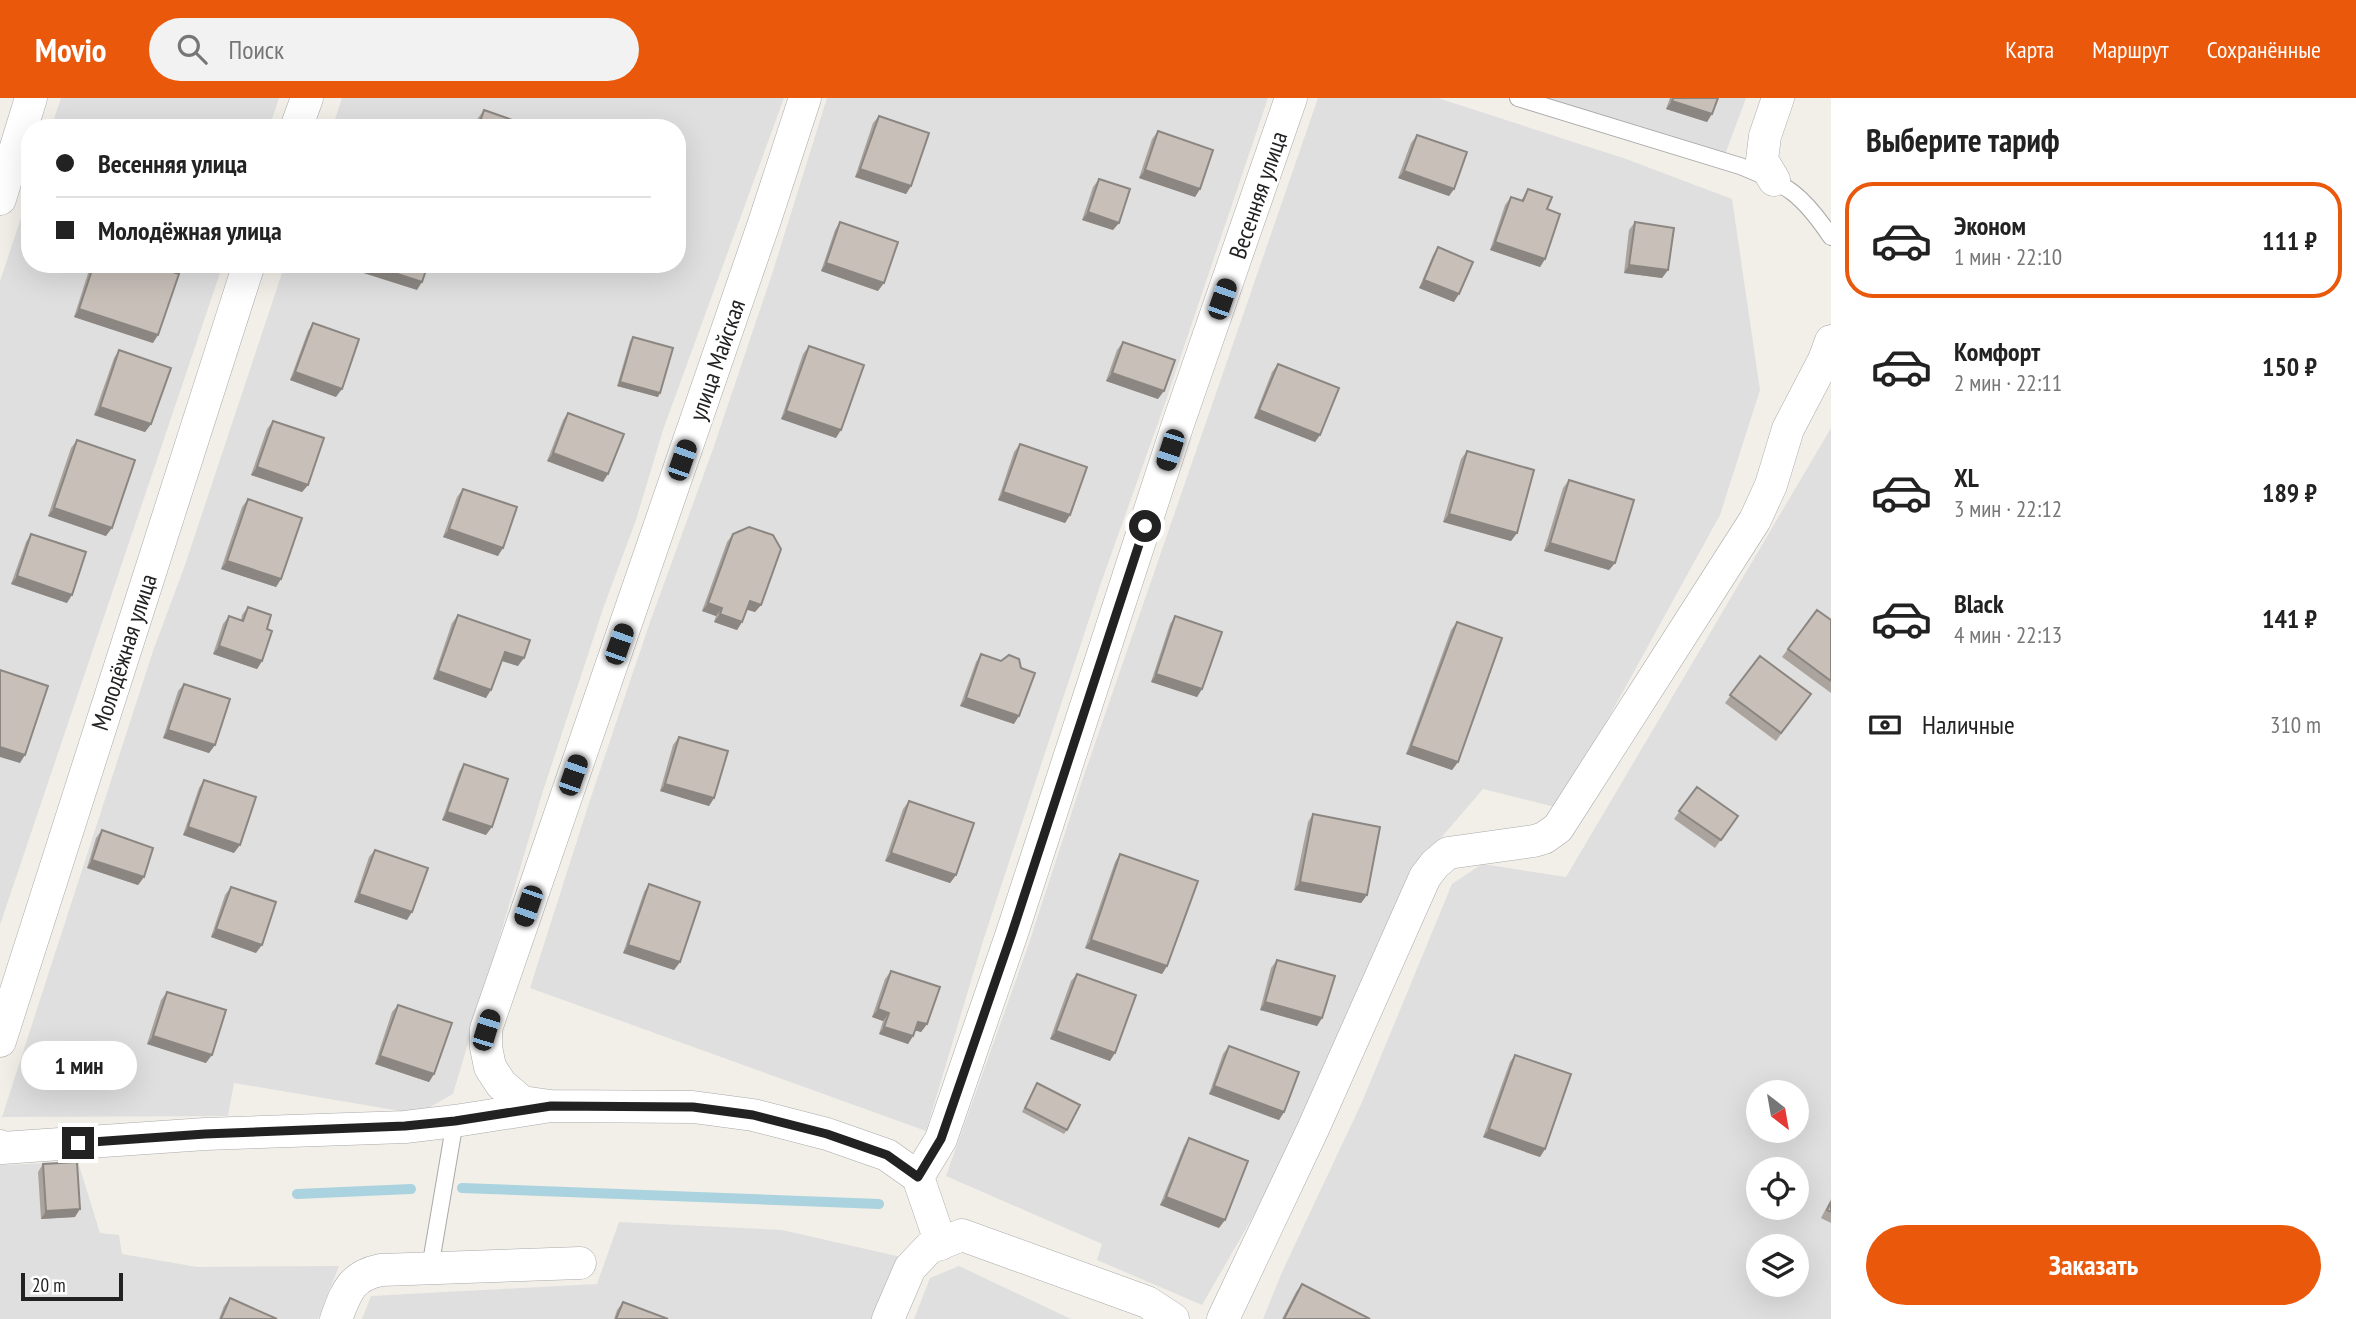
<!DOCTYPE html>
<html lang="ru">
<head>
<meta charset="utf-8">
<style>
	body { margin:0; font-family:"PT Sans Narrow",sans-serif; background:#f2f2f2; color:#222; height:100vh; display:flex; flex-direction:column; font-size:26px; white-space:nowrap }
	* { box-sizing:border-box; margin:0 }
	p { font-size:23px; color:#767676 }
	.icon { flex:none; width:38px; height:38px; fill:none; stroke:currentColor; stroke-width:2; stroke-linecap:round; stroke-linejoin:round }
	.map { position:relative; flex:1; overflow:hidden }
	.panel { display:flex; flex-direction:column; background:#fff; width:525px }
	.panel>* { flex:none }
	.banner { position:absolute; left:21px; top:21px; width:665px; height:154px; border-radius:28px; box-shadow:0 7px 28px #0002; display:grid; align-content:center; height:154px; padding:0 35px; background:#fff }
	.needle { width:46px; rotate:149deg }
	.controls { position:absolute; left:1746px; top:982px; display:grid; gap:14px }
	.controls a { display:grid; place-items:center; width:63px; height:63px; border-radius:50%; background:#fff; box-shadow:0 7px 28px #0002; font-size:35px }
	.scale { position:absolute; left:21px; bottom:18px; width:102px; box-sizing:border-box; padding-left:7px; border:4px solid #222; border-top:0; font-size:19px; line-height:24px; white-space:nowrap; color:#222; -webkit-text-stroke:5px #fff; paint-order:stroke }
	.end { position:absolute; width:32px; height:32px; margin:-16px; border:9px solid #222; background:#fff; box-shadow:0 0 0 4px #fff }
	.from { border-radius:50% }
	.bubble { position:absolute; height:49px; border-radius:24px; background:#fff; box-shadow:0 7px 28px #0002; font-size:23px; font-weight:700; line-height:49px; text-align:center }
	.car { position:absolute; width:21px; height:42px; margin:-21px -10px; border-radius:9px; box-shadow:0 0 5px 2px #0007; background:linear-gradient(#222 24%,#8ab4d8 0 40%,#222 0 76%,#8ab4d8 0 86%,#222 0) }
	.banner b { display:flex; align-items:center; gap:24px; height:66px; font-size:26px }
	.banner b+b { border-top:2px solid #e0e0e0 }
	.banner i { width:18px; height:18px; background:#222 }
	ul { padding:0; list-style:none }
	li { display:flex; align-items:center; gap:21px; height:116px; margin:0 14px 10px; padding:0 21px; border:4px solid transparent; border-radius:28px }
	li div { flex:1 }
	li b { display:block; font-size:26px }
	li em { font-style:normal; font-weight:700 }
	li.current { border-color:#ea580c }
	li>.icon { width:63px; height:63px; stroke-width:1.5 }
	h2 { padding:0 35px; font-size:32px; line-height:84px }
	.pay { display:flex; align-items:center; gap:18px; height:77px; padding:0 35px; font-size:26px }
	.pay p { margin-inline-start:auto }
	.primary-button { display:flex; gap:14px; margin-top:auto; padding:14px 35px }
	.primary-button a { flex:1; height:80px; border-radius:42px; background:#ea580c; color:#fff; font-size:28px; font-weight:700; line-height:80px; text-align:center }
	header { display:flex; align-items:center; gap:42px; box-sizing:border-box; height:98px; padding:0 35px; background:#ea580c; color:#fff }
	header strong { font-size:33px }
	nav { display:flex; gap:38px; margin-inline-start:auto; font-size:24px }
	.search { width:490px; height:63px; background:#f2f2f2; display:flex; align-items:center; gap:18px; box-sizing:border-box; padding:0 24px; border-radius:38px; color:#767676; font-size:26px }
	main { display:flex; flex:1; min-height:0 }
	.map>svg:first-child { display:block }
	.residential { fill:#e0dfdf; fill-rule:evenodd }
	.lines { fill:none; stroke-linecap:round; stroke-linejoin:round }
	.stream { stroke:#aad3df; stroke-width:10 }
	.lane-casing { stroke:#a9a9a9; stroke-width:18 }
	.street-casing { stroke:#a9a9a9; stroke-width:33 }
	.lane { stroke:#fff; stroke-width:16 }
	.street { stroke:#fff; stroke-width:32 }
	.wall { fill:#aba49e }
	.shaded-wall { fill:#8b8681 }
	.building { fill:#c7bfb8; stroke:#8b8681; stroke-width:2 }
	.route { stroke:#222; stroke-width:9 }
	.labels { text-anchor:middle; dominant-baseline:central; stroke-width:5; stroke-linejoin:round; paint-order:stroke }
	.street-label { font-size:24px; fill:#222; stroke:#fff }
</style>
</head>
<body>
<header>
<strong>Movio</strong>
<div class="search"><svg class="icon" aria-label="search" viewBox="0 0 24 24"><circle cx="10" cy="10" r="6"/><path d="M15 15l6 6"/></svg>Поиск</div>
<nav><a>Карта</a><a>Маршрут</a><a>Сохранённые</a></nav>
</header>
<main>
<div class="map">
<svg width="1831" height="1221" viewBox="0 0 1831 1221">
	<rect width="100%" height="100%" fill="#f2efe9"/>
	<path class="residential" d="M61,0H279L269,30H51Z
		M342,0H784L663,332L636,422L604,508L543,693L453,996L418,1016L234,985L228,1018L2,1019L153,553L185,467L285,166H677V30H332Z
		M827,0H1268L1163,311L1101,485L983,843L926,1033L530,890L590,702L649,527L713,351L773,173Z
		M1318,0H1438L1626,61L1732,101L1760,292L1720,417L1559,710L1483,691L1415,770L1285,1063L1202,1207L1097,1162L1102,1146L946,1078L1027,851L1081,686Z
		M1545,0H1746L1723,62Z
		M30,93V166H223L0,827V183Z
		M1831,330V1221H1263L1282,1174L1362,1004L1452,786L1482,766L1566,779ZM1759,994H1797V1032H1759ZM1759,1071H1797V1110H1759ZM1759,1148H1797V1186H1759Z
		M78,1064L100,1135L119,1137L122,1156L197,1169L339,1168L318,1221H0V1067Z
		M619,1124L782,1132L901,1159L876,1221H362L371,1198L597,1186Z
		M959,1168L1071,1221H914L930,1180Z"/>
	<g class="lines">
		<path class="stream" d="M462,1090L879,1106
			M297,1096L411,1091"/>
		<g class="lane-casing">
			<path id="lane" d="M1518,0L1740,68C1788,87 1802,96 1831,139
				M430,1170L455,1023"/>
		</g>
		<g class="street-casing">
			<path id="street" d="M296,30L307,0
				M1774,82L1762,62L1765,38L1778,0
				M0,101L31,0
				M0,943L249,166
				M551,1008L522,1004L501,986L490,969L486,949V931L764,125L805,0
				M0,1048L2,1050L205,1036L405,1029L455,1023L551,1008L693,1009L753,1017L827,1036L887,1057L918,1079
				M941,1146L918,1079L941,1041L1012,835L1178,326L1291,0
				M336,1221C346,1195 350,1178 381,1172L580,1165
				M888,1221L910,1170L929,1150L962,1137L1147,1204L1173,1221
				M1223,1221L1313,1031L1425,779L1435,766L1448,755L1534,743L1544,740L1558,730L1755,422L1771,387L1788,331L1824,262L1831,243"/>
		</g>
		<use href="#lane" class="lane"/>
		<use href="#street" class="street"/>
	</g>
	<path class="wall" d="M1670,0H1718L1707,24L1666,11Z
		M484,12L535,30H475L478,20Z
		M879,18L911,88L906,96L855,79L873,25Z
		M1158,33L1200,91L1195,99L1139,80L1152,41Z
		M1417,37L1454,91L1449,98L1398,80L1411,45Z
		M1099,81L1113,132L1082,122L1093,89Z
		M1528,91L1547,111L1545,161L1540,169L1490,152L1505,107L1511,99L1521,103Z
		M840,124L878,193L821,173L835,132Z
		M1635,124L1668,172L1662,180L1624,175L1629,132Z
		M1438,149L1454,204L1419,190L1433,157Z
		M91,166H149L153,245L74,219Z
		M313,225L336,299L290,282L308,233Z
		M633,239L658,299L617,288L630,243Z
		M1123,244L1158,301L1106,283L1117,252Z
		M809,248L836,340L781,321L803,256Z
		M119,252L151,326L145,334L94,317L114,260Z
		M1278,266L1320,337L1315,344L1254,320L1272,274Z
		M568,315L603,384L547,363L563,322Z
		M273,323L308,387L302,394L251,377L267,331Z
		M77,342L106,438L48,418L71,350Z
		M1020,346L1070,417L1065,425L998,402L1014,354Z
		M1467,353L1517,435L1511,443L1443,424L1461,361Z
		M1569,382L1615,465L1609,472L1544,453L1563,390Z
		M463,391L498,458L443,439L457,399Z
		M248,401L281,481L276,489L221,471L242,409Z
		M31,436L67,505L11,486L26,444Z
		M733,436L761,507L755,514L747,511L742,524L737,532L714,524L716,518L702,513L727,444Z
		M248,509L267,531L262,563L257,571L213,556L223,526L229,518L241,522L242,517Z
		M1817,512L1831,522V595L1782,559Z
		M458,517L518,568L502,563L486,600L433,581L452,525Z
		M1175,518L1202,591L1197,599L1151,584L1170,526Z
		M1457,524L1458,664L1452,672L1406,656L1451,532Z
		M981,556L1014,626L960,608L976,564Z
		M1760,558L1811,596L1776,643L1725,605Z
		M184,586L215,647L209,655L163,640L178,593Z
		M679,639L714,700L709,708L660,693L673,647Z
		M464,666L486,737L442,722L459,674Z
		M204,682L234,755L183,737L199,690Z
		M1697,689L1738,718L1715,750L1674,721Z
		M909,703L956,777L950,785L885,763L903,711Z
		M1313,716L1367,797L1361,805L1294,792L1308,724Z
		M102,732L144,779L138,787L87,770L96,740Z
		M375,752L407,822L354,804L369,759Z
		M1120,756L1167,868L1162,876L1085,850L1115,764Z
		M649,786L680,864L674,872L623,855L644,794Z
		M231,789L256,855L211,839L225,797Z
		M1277,862L1322,920L1317,928L1260,912L1271,870Z
		M891,873L927,926L921,934L915,932L913,938L908,946L879,936L883,923L872,919L885,881Z
		M1077,876L1110,963L1050,941L1071,883Z
		M167,894L206,965L147,946L161,902Z
		M398,907L434,976L429,984L375,966L392,914Z
		M1229,948L1284,1014L1279,1022L1209,996L1223,956Z
		M1515,957L1545,1051L1540,1059L1483,1039L1510,964Z
		M1037,985L1067,1032L1064,1036L1022,1014Z
		M1189,1040L1219,1130L1160,1107L1184,1048Z
		M43,1066L75,1119L41,1121L38,1074Z
		M1831,1101V1125L1821,1120Z
		M1302,1186L1370,1221H1282L1296,1194Z
		M230,1200L277,1221H219L224,1208Z
		M623,1204L668,1221H614L617,1212Z"/>
	<path class="shaded-wall" d="M1672,3L1712,16L1707,24L1666,11Z
		M860,71L911,88L906,96L855,79Z
		M1145,72L1200,91L1195,99L1139,80Z
		M1404,73L1454,91L1449,98L1398,80Z
		M1088,114L1119,125L1113,132L1082,122Z
		M1495,144L1545,161L1540,169L1490,152Z
		M826,165L884,185L878,193L821,173Z
		M361,166H367L422,184L417,192L357,173Z
		M1629,167L1668,172L1662,180L1624,175Z
		M1424,182L1459,196L1454,204L1419,190Z
		M79,211L158,237L153,245L74,219Z
		M295,274L342,291L336,299L290,282Z
		M1112,275L1164,293L1158,301L1106,283Z
		M620,284L660,295L658,299L617,288Z
		M100,309L151,326L145,334L94,317Z
		M1259,312L1320,337L1315,344L1254,320Z
		M786,313L841,332L836,340L781,321Z
		M553,355L608,376L603,384L547,363Z
		M257,369L308,387L302,394L251,377Z
		M1003,394L1070,417L1065,425L998,402Z
		M54,410L112,430L106,438L48,418Z
		M1449,416L1517,435L1511,443L1443,424Z
		M449,431L503,450L498,458L443,439Z
		M1550,445L1615,465L1609,472L1544,453Z
		M227,463L281,481L276,489L221,471Z
		M17,478L72,497L67,505L11,486Z
		M750,503L761,507L755,514L744,511Z
		M708,505L722,510L716,518L702,513Z
		M720,516L742,524L737,532L714,524Z
		M219,548L262,563L257,571L213,556Z
		M505,554L524,560L518,568L499,562Z
		M438,573L491,592L486,600L433,581Z
		M1156,576L1202,591L1197,599L1151,584Z
		M966,600L1019,618L1014,626L960,608Z
		M168,632L215,647L209,655L163,640Z
		M1411,648L1458,664L1452,672L1406,656Z
		M0,649L25,657L20,665L0,659Z
		M665,686L714,700L709,708L660,693Z
		M447,714L492,729L486,737L442,722Z
		M188,729L240,747L234,755L183,737Z
		M891,755L956,777L950,785L885,763Z
		M92,762L144,779L138,787L87,770Z
		M1300,784L1367,797L1361,805L1294,792Z
		M359,796L412,814L407,822L354,804Z
		M216,831L262,847L256,855L211,839Z
		M1091,842L1167,868L1162,876L1085,850Z
		M628,847L680,864L674,872L623,855Z
		M1265,904L1322,920L1317,928L1260,912Z
		M878,911L889,915L883,923L872,919Z
		M918,924L927,926L921,934L913,932Z
		M884,929L913,938L908,946L879,936Z
		M1056,933L1115,955L1110,963L1050,941Z
		M153,938L212,957L206,965L147,946Z
		M380,958L434,976L429,984L375,966Z
		M1214,988L1284,1014L1279,1022L1209,996Z
		M1489,1031L1545,1051L1540,1059L1483,1039Z
		M1166,1099L1225,1122L1219,1130L1160,1107Z
		M80,1111L75,1119L41,1121L46,1113Z"/>
	<path class="building" d="M1673,0H1718L1712,16L1672,3Z
		M484,12L535,30H478Z
		M879,18L929,35L911,88L860,71Z
		M1158,33L1213,52L1200,91L1145,72Z
		M1417,37L1467,54L1454,91L1404,73Z
		M1099,81L1130,91L1119,125L1088,114Z
		M1528,91L1552,99L1547,111L1560,116L1545,161L1495,144L1511,99L1523,103Z
		M840,124L898,144L884,185L826,165Z
		M1635,124L1674,130L1668,172L1629,167Z
		M1438,149L1473,164L1459,196L1424,182Z
		M94,166H149L179,176L158,237L79,211Z
		M367,166H428L422,184Z
		M313,225L359,241L342,291L295,274Z
		M633,239L673,250L660,295L620,284Z
		M1123,244L1175,262L1164,293L1112,275Z
		M809,248L864,267L841,332L786,313Z
		M119,252L171,270L151,326L100,309Z
		M1278,266L1339,290L1320,337L1259,312Z
		M568,315L624,336L608,376L553,355Z
		M273,323L324,340L308,387L257,369Z
		M77,342L135,362L112,430L54,410Z
		M1020,346L1087,369L1070,417L1003,394Z
		M1467,353L1534,372L1517,435L1449,416Z
		M1569,382L1634,402L1615,465L1550,445Z
		M463,391L517,409L503,450L449,431Z
		M248,401L302,420L281,481L227,463Z
		M749,429L773,437L781,451L761,507L750,503L742,524L720,516L722,510L708,505L733,436Z
		M31,436L86,454L72,497L17,478Z
		M248,509L271,517L267,531L272,533L262,563L219,548L229,518L243,523Z
		M1817,512L1831,522V583L1788,551Z
		M458,517L530,542L524,560L505,554L491,592L438,573Z
		M1175,518L1222,534L1202,591L1156,576Z
		M1457,524L1502,540L1458,664L1411,648Z
		M981,556L1001,563L1009,557L1019,561L1021,570L1035,575L1019,618L966,600Z
		M1760,558L1811,596L1781,635L1730,597Z
		M0,572L48,588L25,657L0,649Z
		M184,586L230,601L215,647L168,632Z
		M679,639L728,653L714,700L665,686Z
		M464,666L508,681L492,729L447,714Z
		M204,682L256,699L240,747L188,729Z
		M1697,689L1738,718L1721,742L1679,713Z
		M909,703L974,725L956,777L891,755Z
		M1313,716L1380,729L1367,797L1300,784Z
		M102,732L153,750L144,779L92,762Z
		M375,752L428,770L412,814L359,796Z
		M1120,756L1198,783L1167,868L1091,842Z
		M649,786L700,804L680,864L628,847Z
		M231,789L276,804L262,847L216,831Z
		M1277,862L1335,878L1322,920L1265,904Z
		M891,873L940,889L927,926L918,924L913,938L884,929L889,915L878,911Z
		M1077,876L1136,897L1115,955L1056,933Z
		M167,894L226,912L212,957L153,938Z
		M398,907L452,925L434,976L380,958Z
		M1229,948L1299,974L1284,1014L1214,988Z
		M1515,957L1571,976L1545,1051L1489,1031Z
		M1037,985L1080,1007L1067,1032L1025,1010Z
		M1189,1040L1248,1063L1225,1122L1166,1099Z
		M77,1064L80,1111L46,1113L43,1066Z
		M1831,1104V1114L1827,1112Z
		M1302,1186L1370,1221H1284Z
		M230,1200L277,1221H221Z
		M623,1204L668,1221H616Z"/>
	<g class="lines">
		<path class="route" d="M78,1045L205,1036L405,1028L455,1023L551,1008L693,1009L753,1017L827,1036L887,1057L918,1079L941,1041L1012,835L1145,428"/>
	</g>
	<g class="labels">
		<g class="street-label">
			<text transform="translate(1258 97) rotate(-71)">Весенняя улица</text>
			<text transform="translate(717 262) rotate(-71)">улица Майская</text>
			<text transform="translate(124 554) rotate(-72)">Молодёжная улица</text>
		</g>
	</g>
</svg>
<div class="controls">
<a><svg class="needle" viewBox="-14 -14 28 28"><path d="M0-13l5 13h-10z" fill="#e53935"/><path d="M0 13l5-13h-10z" fill="#767676"/></svg></a>
<a><svg class="icon" aria-label="locate" viewBox="0 0 24 24"><circle cx="12" cy="12" r="6"/><path d="M12 2v4M12 18v4M2 12h4M18 12h4"/></svg></a>
<a><svg class="icon" aria-label="layers" viewBox="0 0 24 24"><path d="M12 4l9 5-9 5-9-5zM3 14l9 5 9-5"/></svg></a>
</div>
<div class="scale">20 m</div>
<i class="end from" style="left:1145px;top:428px"></i>
<i class="end" style="left:78px;top:1045px"></i>
<div class="bubble" style="left:21px;top:943px;width:116px">1 мин</div>
<i class="car" style="left:1222px;top:201px;rotate:19deg"></i>
<i class="car" style="left:1170px;top:352px;rotate:198deg"></i>
<i class="car" style="left:682px;top:362px;rotate:19deg"></i>
<i class="car" style="left:619px;top:546px;rotate:19deg"></i>
<i class="car" style="left:573px;top:677px;rotate:19deg"></i>
<i class="car" style="left:528px;top:808px;rotate:199deg"></i>
<i class="car" style="left:486px;top:932px;rotate:17deg"></i>
<div class="banner">
<b><i class="from"></i>Весенняя улица</b>
<b><i></i>Молодёжная улица</b>
</div>
</div>
<section class="panel">
<h2>Выберите тариф</h2>
<ul>
<li class="current"><svg class="icon" aria-label="car" viewBox="0 0 24 24"><path d="M5 17H2v-5l4-1 3-4h7l3 4 3 1v5h-3M9 17h6M6 11h13"/><circle cx="7" cy="17" r="2"/><circle cx="17" cy="17" r="2"/></svg><div><b>Эконом</b><p>1 мин · 22:10</p></div><em>111 ₽</em></li>
<li><svg class="icon" aria-label="car" viewBox="0 0 24 24"><path d="M5 17H2v-5l4-1 3-4h7l3 4 3 1v5h-3M9 17h6M6 11h13"/><circle cx="7" cy="17" r="2"/><circle cx="17" cy="17" r="2"/></svg><div><b>Комфорт</b><p>2 мин · 22:11</p></div><em>150 ₽</em></li>
<li><svg class="icon" aria-label="car" viewBox="0 0 24 24"><path d="M5 17H2v-5l4-1 3-4h7l3 4 3 1v5h-3M9 17h6M6 11h13"/><circle cx="7" cy="17" r="2"/><circle cx="17" cy="17" r="2"/></svg><div><b>XL</b><p>3 мин · 22:12</p></div><em>189 ₽</em></li>
<li><svg class="icon" aria-label="car" viewBox="0 0 24 24"><path d="M5 17H2v-5l4-1 3-4h7l3 4 3 1v5h-3M9 17h6M6 11h13"/><circle cx="7" cy="17" r="2"/><circle cx="17" cy="17" r="2"/></svg><div><b>Black</b><p>4 мин · 22:13</p></div><em>141 ₽</em></li>
</ul>
<div class="pay"><svg class="icon" aria-label="cash" viewBox="0 0 24 24"><path d="M3 7h18v10H3z"/><circle cx="12" cy="12" r="2"/></svg>Наличные<p>310 m</p></div>
<div class="primary-button"><a>Заказать</a></div>
</section>
</main>
</body>
</html>
